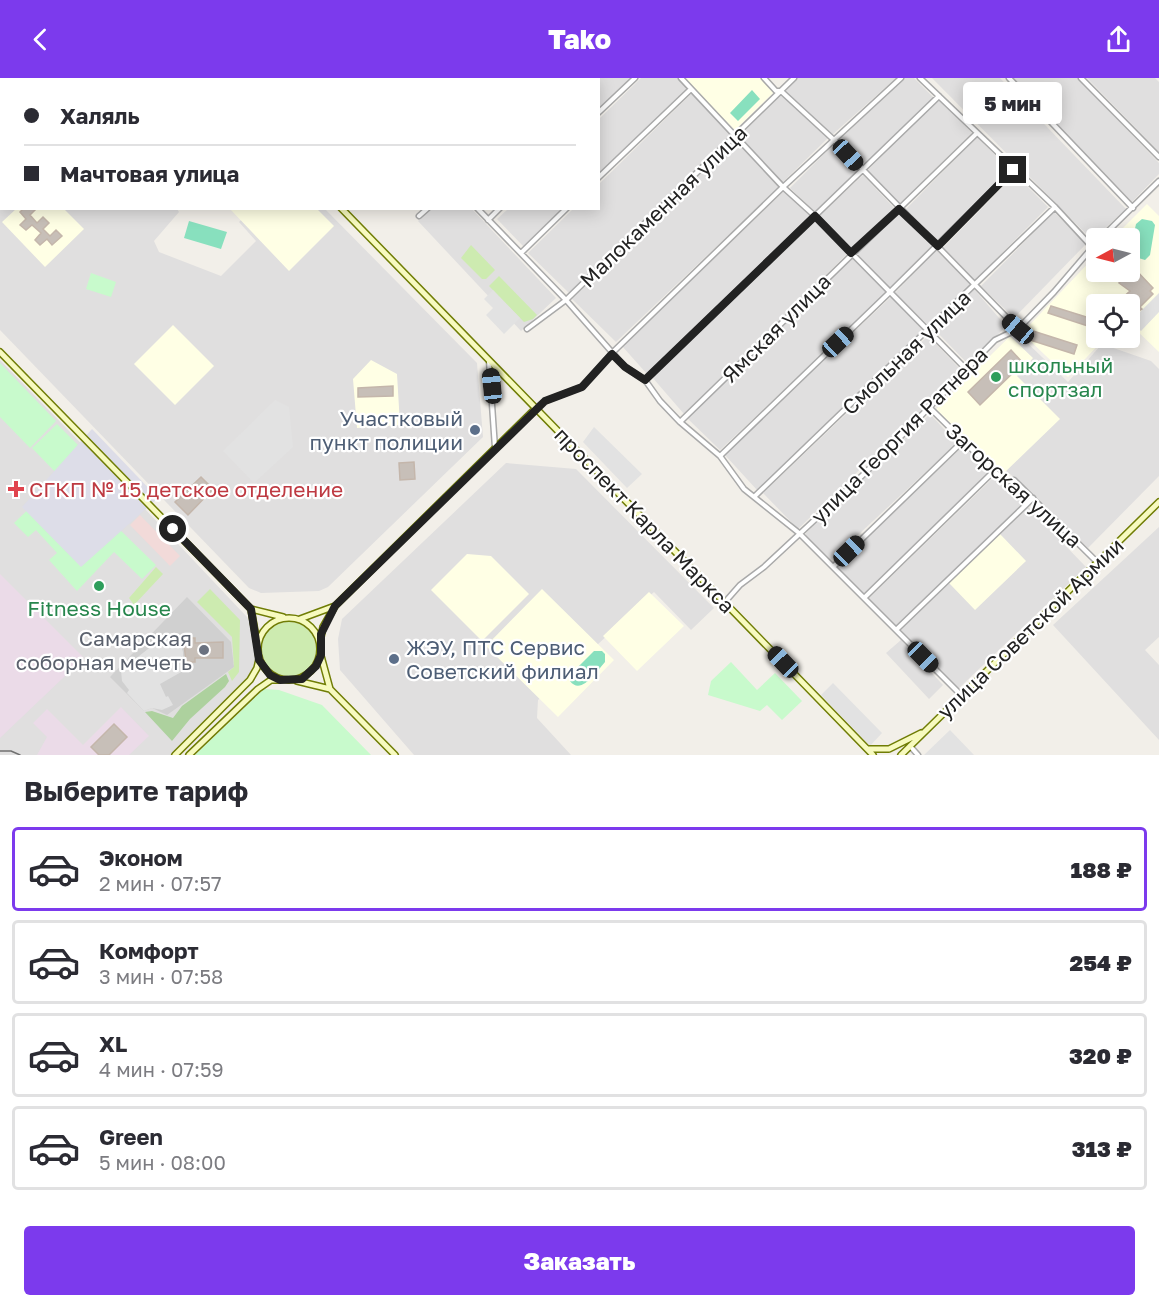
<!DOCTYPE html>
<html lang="ru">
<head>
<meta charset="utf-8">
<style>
	body { margin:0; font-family:"Golos Text",sans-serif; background:#f7f7f7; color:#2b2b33; height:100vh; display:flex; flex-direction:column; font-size:22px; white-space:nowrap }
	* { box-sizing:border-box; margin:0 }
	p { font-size:20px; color:#7c7c81 }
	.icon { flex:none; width:33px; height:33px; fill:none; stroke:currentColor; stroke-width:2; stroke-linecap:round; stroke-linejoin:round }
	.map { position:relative; height:677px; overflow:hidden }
	.details { display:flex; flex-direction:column; background:#fff; flex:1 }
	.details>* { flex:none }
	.guide { position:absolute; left:0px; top:0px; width:600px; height:132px; box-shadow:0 3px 15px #0003; display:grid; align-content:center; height:132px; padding:0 24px; background:#fff }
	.needle { width:39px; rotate:263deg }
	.buttons { position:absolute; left:1086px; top:150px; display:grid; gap:12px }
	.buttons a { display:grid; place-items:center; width:54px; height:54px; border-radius:6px; background:#fff; box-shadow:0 3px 15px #0003; font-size:30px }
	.end { position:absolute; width:27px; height:27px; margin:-14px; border:8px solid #222; background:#fff; box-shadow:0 0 0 3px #fff }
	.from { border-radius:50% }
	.bubble { position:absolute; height:42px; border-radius:6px; background:#fff; box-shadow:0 3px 15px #0003; font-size:20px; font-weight:800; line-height:42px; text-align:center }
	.car { position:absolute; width:18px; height:36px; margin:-18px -9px; border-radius:8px; box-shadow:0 0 4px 2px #0007; background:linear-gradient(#222 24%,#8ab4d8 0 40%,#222 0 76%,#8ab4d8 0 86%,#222 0) }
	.guide b { display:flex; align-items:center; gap:21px; height:57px; font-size:22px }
	.guide b+b { border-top:2px solid #e1e1e2 }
	.guide i { width:15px; height:15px; background:#2b2b33 }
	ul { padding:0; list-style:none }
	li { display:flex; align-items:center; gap:18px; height:84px; margin:0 12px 9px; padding:0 12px; border:3px solid #e1e1e2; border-radius:6px }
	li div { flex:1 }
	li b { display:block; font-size:22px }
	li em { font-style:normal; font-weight:800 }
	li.active { border-color:#7c3aed }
	li>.icon { width:54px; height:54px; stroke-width:1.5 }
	h2 { padding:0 24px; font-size:27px; line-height:72px }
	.primary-button { display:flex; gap:12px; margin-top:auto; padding:12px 24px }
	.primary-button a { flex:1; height:69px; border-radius:6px; background:#7c3aed; color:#fff; font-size:24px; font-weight:800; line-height:69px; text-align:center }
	header { display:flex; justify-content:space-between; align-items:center; height:78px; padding:0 24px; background:#7c3aed; color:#fff; font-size:27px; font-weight:800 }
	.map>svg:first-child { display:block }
	.residential { fill:#e0dfdf }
	.commercial { fill:#f2dad9 }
	.industrial { fill:#ebdbe8 }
	.education { fill:#ffffe5 }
	.religious { fill:#d0d0d0 }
	.grass { fill:#cdebb0 }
	.forest { fill:#add19e }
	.park { fill:#c8facc }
	.pitch { fill:#88e0be }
	.parking { fill:#e2e2e2 }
	.plaza { fill:#dddde8 }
	.building { fill:#c7bfb8; stroke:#c4b6ab; stroke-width:1.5 }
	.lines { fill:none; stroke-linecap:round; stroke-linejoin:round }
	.street-casing { stroke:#a9a9a9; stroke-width:7 }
	.secondary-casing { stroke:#707d05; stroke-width:8 }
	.street { stroke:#fff; stroke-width:4 }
	.secondary { stroke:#f7fabf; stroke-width:5 }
	.tram { stroke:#707070; stroke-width:1.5 }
	.route { stroke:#222; stroke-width:8 }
	.leisure-dot { fill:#2e9e5b; stroke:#fff; stroke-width:2 }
	.service-dot { fill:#5c6f8a; stroke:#fff; stroke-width:2 }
	.health-dot { fill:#e0444e; stroke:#fff; stroke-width:2 }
	.worship-dot { fill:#6b7280; stroke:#fff; stroke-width:2 }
	.labels { text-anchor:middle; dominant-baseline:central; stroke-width:4.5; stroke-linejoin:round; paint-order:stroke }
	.street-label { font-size:21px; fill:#222; stroke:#fff }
	.leisure-label { font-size:21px; fill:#27864d; stroke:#fff; text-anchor:start }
	.service-label { font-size:21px; fill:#4e5e75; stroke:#fff; text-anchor:end }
	.health-label { font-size:21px; fill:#be3a42; stroke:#fff; text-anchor:start }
	.worship-label { font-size:21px; fill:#5b616d; stroke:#fff; text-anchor:end }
</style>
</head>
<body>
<header><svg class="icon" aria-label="back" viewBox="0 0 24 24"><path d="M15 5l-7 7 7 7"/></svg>Tako<svg class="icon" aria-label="share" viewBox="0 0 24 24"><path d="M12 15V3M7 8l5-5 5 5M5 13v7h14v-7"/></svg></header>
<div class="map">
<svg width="1159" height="677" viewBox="0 0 1159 677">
	<rect width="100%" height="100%" fill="#f2efe9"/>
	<path class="residential" d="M0,0L199,1L2,2V130L177,131L179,134L154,163L159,174L221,198L256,163L239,144L252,131H325L477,285L483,359L328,509L319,513L261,515L249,510L0,252Z
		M568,0H631L599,31L598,2L566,1Z
		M641,0H677L688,11L599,97V41Z
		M798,0H896L832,57L785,13Z
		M905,0H914L934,20L863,89L838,63Z
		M932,0H1000L1126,131L1092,162Z
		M1011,0H1077L1159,85V96L1132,124Z
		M1087,0H1155L1159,4V74Z
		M692,15L732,57L569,215L528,175L573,131L598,130L599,106Z
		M781,16L828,60L782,105L738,58Z
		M938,21L972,55L898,127L867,93Z
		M977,59L1009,91L937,165L904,133Z
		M735,62L779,109L616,264L572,221Z
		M835,65L861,92L816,135L790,110Z
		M1015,96L1048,129L975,202L943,170Z
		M863,97L895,131L852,172L819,138Z
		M784,113L811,138L647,296L622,268Z
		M431,131H472L556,220L521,253L418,143Z
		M508,131H564L524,169L497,141Z
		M1054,134L1086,166L1014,240L981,208Z
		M899,135L934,169L891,211L856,175Z
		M815,141L848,175L684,336L652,299Z
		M936,172L971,207L929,248L895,215Z
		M852,179L887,215L720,372L687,340Z
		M974,211L1006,248L969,287L934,251Z
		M891,219L924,252L757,412L724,376Z
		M1015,253L1068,304L1102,266L1151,283L1159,291V398L1088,470L1010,396H1003L936,331Z
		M928,258L962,293L798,451L763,415Z
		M0,282L145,431L247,539L251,548L256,585L253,597L173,677H0Z
		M930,336L957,365L831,482L806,460V455Z
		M963,368L990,394L864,517L836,489Z
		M506,385L576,391L714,530L691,552L654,514L538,622L537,640L571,677H414L340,592L338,561L342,541Z
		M994,399L1023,425L896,550L868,521Z
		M1028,429L1086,489L958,611L901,552Z
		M1159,449V559L1145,572L1159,587V662L1053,547Z
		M901,562L943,607L929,621L886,575Z"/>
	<path class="commercial" d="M140,437L180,478L170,488L130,447Z"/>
	<path class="industrial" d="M0,496L84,580L0,660Z
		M121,629L149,658L129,677H37L47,659L33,645L47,631L83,667Z"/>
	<path class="education" d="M684,0H760L774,14L735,52Z
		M1147,126L1159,138V274L1130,246V226H1096V260H1105L1068,299L1022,255L1096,177V194H1130V160H1113Z
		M16,131H64L84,151L45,189L2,144Z
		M230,131H317L334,148L289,193Z
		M173,247L214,288L175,327L134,286Z
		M1010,258L1033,280L1017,298L1060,341L1003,396L936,331Z
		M371,282L397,296L400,347L357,350L353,301Z
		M1000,456L1026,483L975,532L949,505Z
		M467,476L491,478L529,516L482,563L431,512Z
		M542,511L614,582L558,639L486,568Z
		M649,514L684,548L637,593L603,558Z"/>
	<path class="religious" d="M187,519L231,564L234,589L167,637L152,630L144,633L110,599Z"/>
	<path class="grass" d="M471,167L495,192L486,201H482L461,180Z
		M499,198L537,237L533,241L524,244L489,208Z
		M156,489L163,496L134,527L129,520Z
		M210,511L240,542L239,594L232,603L228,594L234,589L232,559L197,524Z
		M262 571a27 27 0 1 1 54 0a27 27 0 1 1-54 0Z"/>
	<path class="forest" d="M226,596L229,603L225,609L190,641L172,663L145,634L152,633L173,640L182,628Z"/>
	<path class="park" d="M91,195L116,204L111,219L86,211Z
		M0,285L56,343L30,370L0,339Z
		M57,346L136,425L115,447L156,487L142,501L114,474L77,513L49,482L57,475L36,452L28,459L14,445L61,400L32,370Z
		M731,584L757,612L775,595L802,623L782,642L767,627L760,633L708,617L711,603Z
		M264,611L279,612L322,627L371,677H195Z"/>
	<path class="pitch" d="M752,12L760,21L738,43L730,35Z
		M1142,141L1152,143L1155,147L1150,177L1145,182L1132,178L1130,173L1136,146Z
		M189,143L227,154L221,171L184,160Z
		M594,573H602L605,576V584C597,593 581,618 570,603L572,595Z"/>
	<path class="parking" d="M493,212L520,240L504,256L486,237L493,230L484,221Z
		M1159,215V234L1141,253L1131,243Z
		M275,322L289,329L293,369L254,405L223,373Z
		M594,349L642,396L627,410L583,364Z
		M177,555L183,574V593L160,606L166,619L168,618L173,627L162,632L152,630L144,633L127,615L129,612L122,603L121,592L148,571Z
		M833,605L882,655L870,668L821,617Z
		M950,652L974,677H924Z"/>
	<path class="plaza" d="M92,351L158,420L81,489L22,429Z"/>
	<path class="building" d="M24,130H37L30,137L37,145L43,139L49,145L43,151L50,158L56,152L62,158L52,167L47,161L40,167L35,162L41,155L32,147L26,152L20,147L26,141L20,134Z
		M1134,190L1153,210L1150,213L1153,216L1140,229L1142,231L1133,236L1130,233V226H1124L1120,222L1130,213L1119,205Z
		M1051,228L1096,242L1094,250L1048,235Z
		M1030,252L1077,267L1074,276L1027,261Z
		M1011,272L1023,285L980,327L968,314Z
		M393,308V318L358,319V310Z
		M414,384L415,401L400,402L399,385Z
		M201,399L213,411L188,437L175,424Z
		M186,560H195V565L223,564V580H195V584H186L184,565H186Z
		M114,646L127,659L109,677H99L91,669Z"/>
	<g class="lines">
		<g class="street-casing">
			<path id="street" d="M334,0L335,2
				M681,0L783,109L815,138L967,292
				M764,0L776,13H781L833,61L1018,251
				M920,0L1055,129L1092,169
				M1009,0L1133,130
				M1081,0L1159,79
				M346,2L347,0
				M415,2L416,0
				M483,2L484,0
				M560,2L561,0
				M598,35L635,0
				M598,100L691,11
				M477,130L566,222L625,289L645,302L660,323L680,344L720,378L744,411L799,455L962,618
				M419,138L428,130
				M488,142L500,130
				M1101,160L1159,103
				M521,175L567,130
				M527,251L566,222L794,0
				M489,283L495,370
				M645,302L939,18
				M536,330L545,323L582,309L612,275L783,109L901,0
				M930,330L1005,404L1014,402L1097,484
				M680,344L976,56
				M720,378L889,215L1013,92
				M755,418L1055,129
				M833,489L963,363
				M864,520L994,393
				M725,524L740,507L764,489L865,395L995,262L1018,251L1054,214L1096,165
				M896,552L1033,420
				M910,668L918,677"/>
		</g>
		<g class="secondary-casing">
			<path id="secondary" d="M213,0L214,2
				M341,130L873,677
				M0,274L251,531L257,565
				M251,531L283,539
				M258 571a31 31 0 1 1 62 0a31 31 0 1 1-62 0Z
				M300,541L335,528
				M320,564L323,549L335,528L536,330
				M321,578L330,611L395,677
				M297,603L330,611
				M868,671H889L921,655
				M175,677L250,602L257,590L259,581
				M189,677L258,611L271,602H279
				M901,677L1159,424"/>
		</g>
		<use href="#street" class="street"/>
		<use href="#secondary" class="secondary"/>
		<path class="tram" d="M0,673H11L20,677"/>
	</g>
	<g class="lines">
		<path class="route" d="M173,451L251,531L259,582L270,597L280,602L302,601L316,588L321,577V556L335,528L545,323L582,309L612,276L625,289L645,302L815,138L851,175L899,131L938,168L1013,92"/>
	</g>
	<g class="leisure-dot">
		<circle cx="996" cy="299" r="6"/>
		<circle cx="99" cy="508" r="6"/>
	</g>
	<g class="service-dot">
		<circle cx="475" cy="352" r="6"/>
		<circle cx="394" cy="581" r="6"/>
	</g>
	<path class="health-dot" d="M13 402h6v6h6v6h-6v6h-6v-6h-6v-6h6z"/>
	<circle class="worship-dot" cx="204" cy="572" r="6"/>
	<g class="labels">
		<g class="street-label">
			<text transform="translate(663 128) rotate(-44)">Малокаменная улица</text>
			<text transform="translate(776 250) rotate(-45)">Ямская улица</text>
			<text transform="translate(906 274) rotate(-44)">Смольная улица</text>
			<text transform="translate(899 357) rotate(-45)">улица Георгия Ратнера</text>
			<text transform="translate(1014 407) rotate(42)">Загорская улица</text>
			<text transform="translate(645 442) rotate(46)">проспект Карла Маркса</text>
			<text transform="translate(1030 550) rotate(-44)">улица Советской Армии</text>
		</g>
		<g class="leisure-label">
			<text x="1008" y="287">школьный<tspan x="1008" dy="24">спортзал</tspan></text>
			<text x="99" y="530" text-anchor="middle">Fitness House</text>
		</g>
		<g class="service-label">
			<text x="463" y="340">Участковый<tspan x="463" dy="24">пункт полиции</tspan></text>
			<text x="406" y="569" text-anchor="start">ЖЭУ, ПТС Сервис<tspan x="406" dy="24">Советский филиал</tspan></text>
		</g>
		<g class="health-label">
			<text x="29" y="411">СГКП № 15 детское отделение</text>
		</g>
		<g class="worship-label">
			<text x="192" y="560">Самарская<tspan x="192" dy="24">соборная мечеть</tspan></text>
		</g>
	</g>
</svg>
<div class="buttons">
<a><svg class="needle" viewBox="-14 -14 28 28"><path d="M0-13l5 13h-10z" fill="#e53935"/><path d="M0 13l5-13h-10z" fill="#7c7c81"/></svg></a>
<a><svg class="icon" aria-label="locate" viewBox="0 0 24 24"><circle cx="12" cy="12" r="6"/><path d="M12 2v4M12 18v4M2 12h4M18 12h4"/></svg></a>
</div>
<i class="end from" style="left:173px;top:451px"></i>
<i class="end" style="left:1013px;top:92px"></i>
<div class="bubble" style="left:963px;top:4px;width:99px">5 мин</div>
<i class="car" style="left:848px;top:77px;rotate:137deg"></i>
<i class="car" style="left:1018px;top:251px;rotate:310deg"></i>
<i class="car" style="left:838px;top:264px;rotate:47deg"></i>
<i class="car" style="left:492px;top:308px;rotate:354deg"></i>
<i class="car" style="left:849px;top:473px;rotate:46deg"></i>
<i class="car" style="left:923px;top:579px;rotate:135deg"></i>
<i class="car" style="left:783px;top:584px;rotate:316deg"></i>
<div class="guide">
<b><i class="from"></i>Халяль</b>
<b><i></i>Мачтовая улица</b>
</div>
</div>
<section class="details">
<h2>Выберите тариф</h2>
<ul>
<li class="active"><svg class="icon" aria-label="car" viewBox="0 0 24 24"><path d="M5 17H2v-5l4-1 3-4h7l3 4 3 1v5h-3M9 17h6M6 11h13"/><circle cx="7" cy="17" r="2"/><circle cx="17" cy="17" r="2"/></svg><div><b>Эконом</b><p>2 мин · 07:57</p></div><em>188 ₽</em></li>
<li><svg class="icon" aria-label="car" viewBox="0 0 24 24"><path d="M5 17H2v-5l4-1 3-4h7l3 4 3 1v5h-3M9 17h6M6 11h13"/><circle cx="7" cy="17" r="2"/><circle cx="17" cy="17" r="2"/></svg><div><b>Комфорт</b><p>3 мин · 07:58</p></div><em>254 ₽</em></li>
<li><svg class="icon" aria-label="car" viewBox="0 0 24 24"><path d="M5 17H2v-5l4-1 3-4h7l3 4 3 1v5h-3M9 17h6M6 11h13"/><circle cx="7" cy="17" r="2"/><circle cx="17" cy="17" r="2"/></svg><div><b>XL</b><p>4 мин · 07:59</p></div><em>320 ₽</em></li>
<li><svg class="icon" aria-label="car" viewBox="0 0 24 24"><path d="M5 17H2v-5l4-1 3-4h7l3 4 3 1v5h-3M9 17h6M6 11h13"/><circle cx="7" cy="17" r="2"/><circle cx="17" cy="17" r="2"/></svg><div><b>Green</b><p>5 мин · 08:00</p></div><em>313 ₽</em></li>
</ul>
<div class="primary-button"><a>Заказать</a></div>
</section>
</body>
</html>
